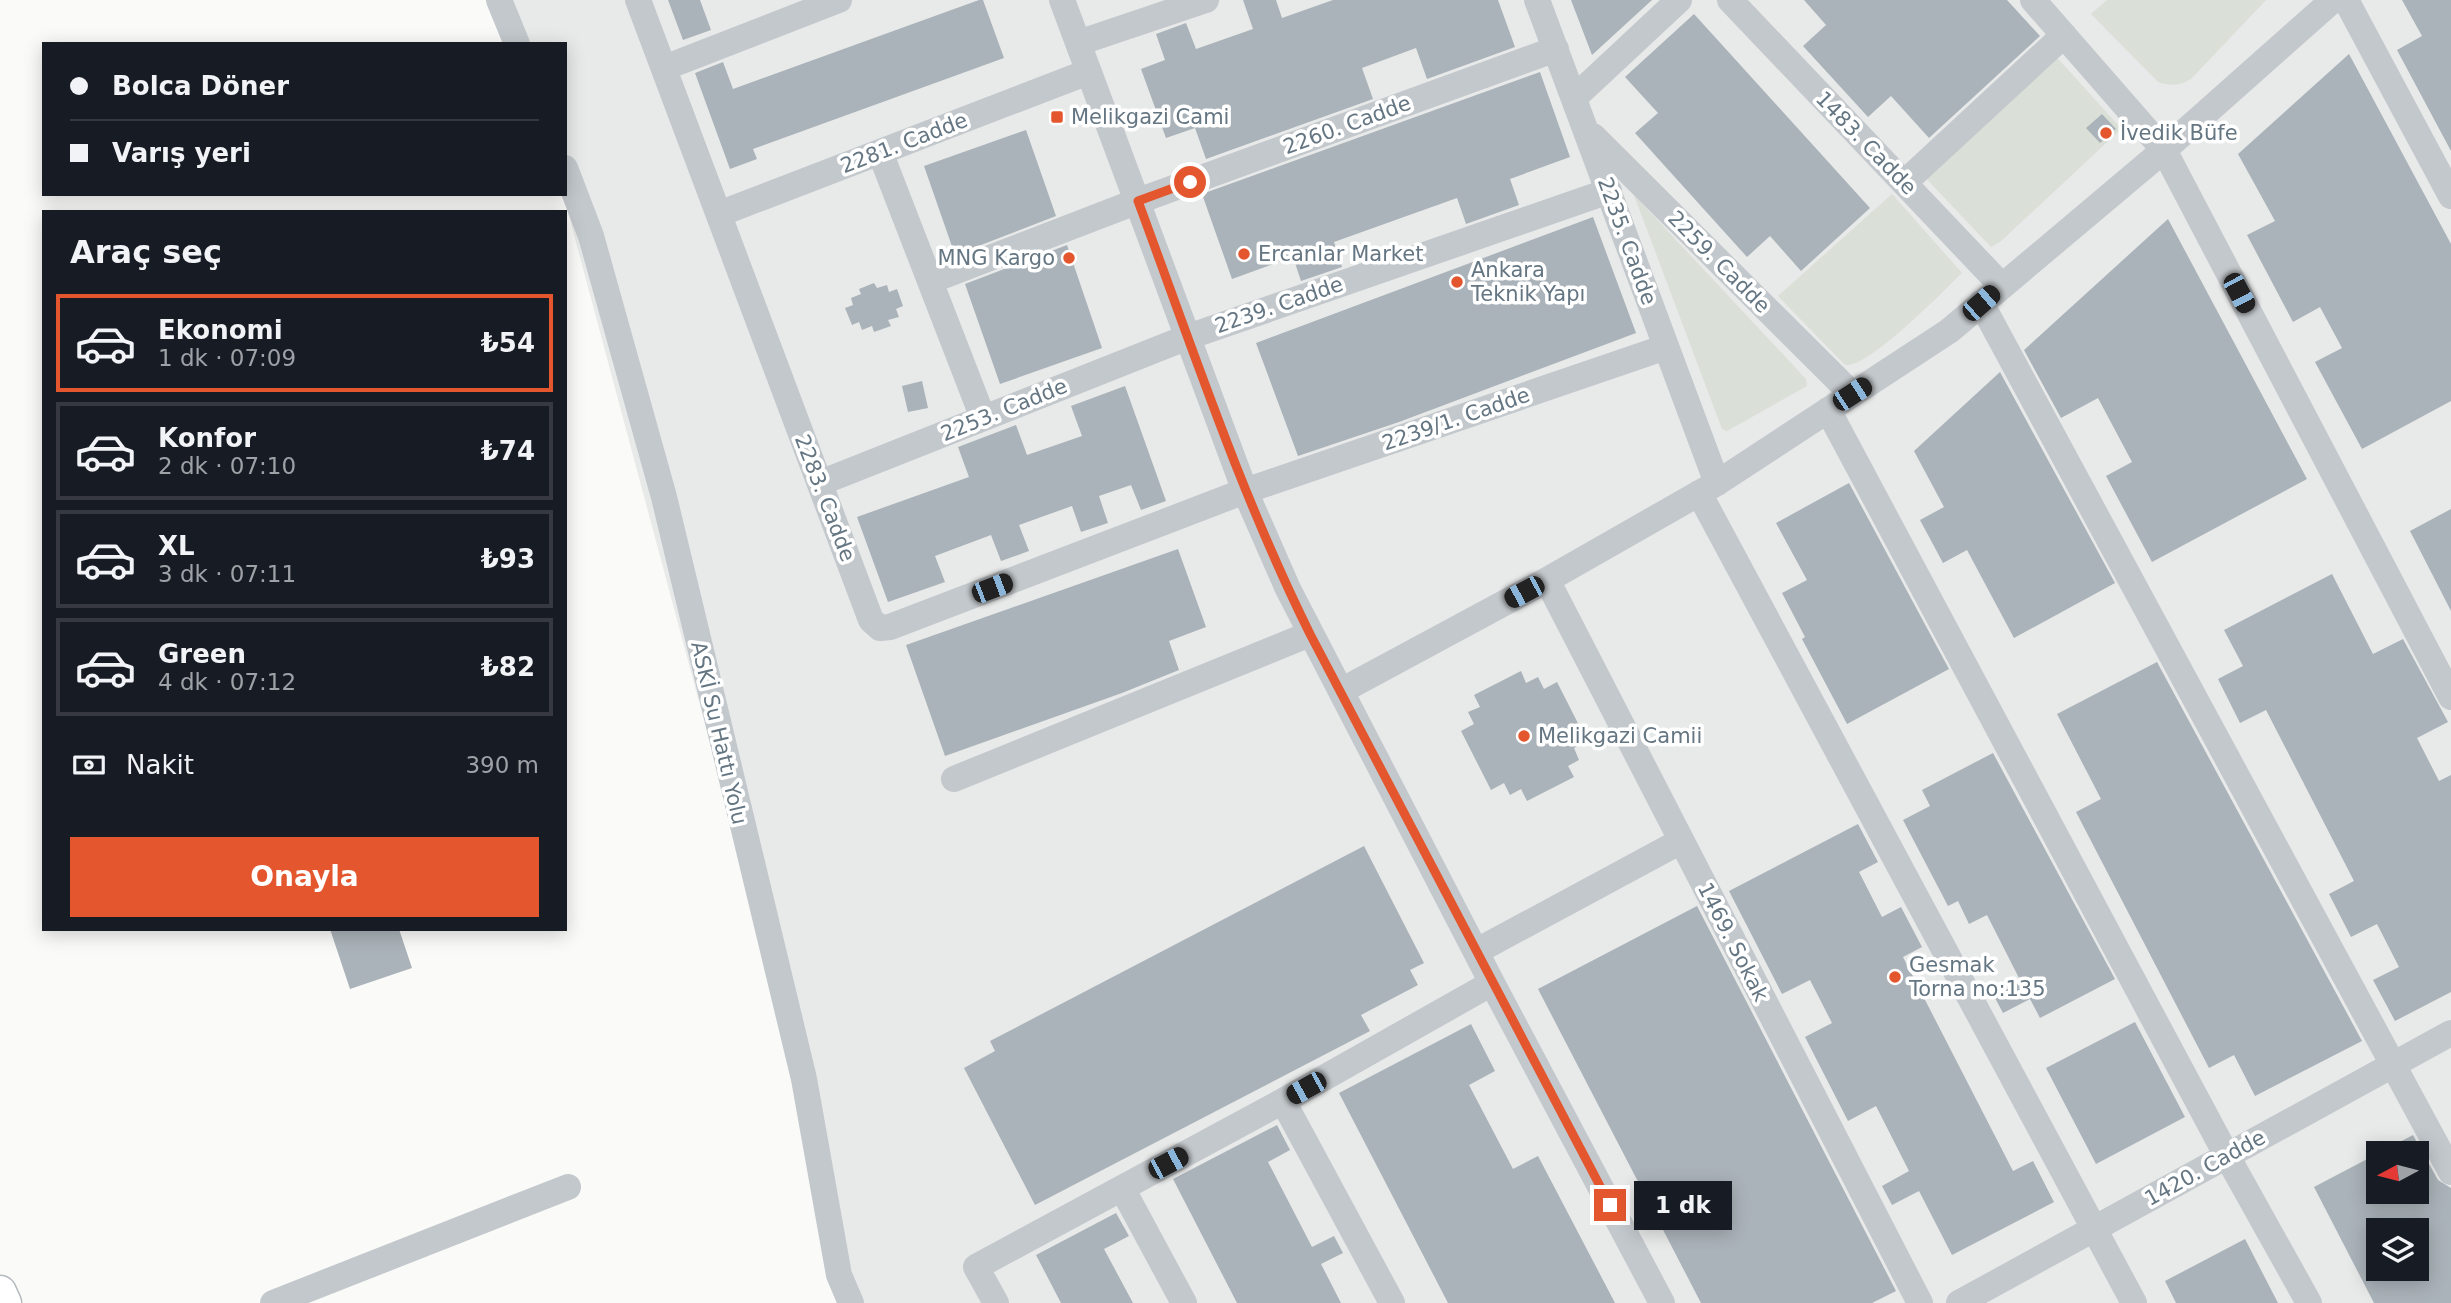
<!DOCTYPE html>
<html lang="tr">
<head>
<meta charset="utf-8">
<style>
	body { margin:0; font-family:"DejaVu Sans",sans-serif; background:#20242c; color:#f1f3f6; height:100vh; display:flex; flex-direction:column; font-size:26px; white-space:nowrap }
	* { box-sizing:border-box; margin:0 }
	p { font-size:23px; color:#9ea1a6 }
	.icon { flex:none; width:38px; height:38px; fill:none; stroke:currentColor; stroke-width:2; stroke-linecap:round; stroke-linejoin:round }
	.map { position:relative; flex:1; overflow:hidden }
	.drawer { position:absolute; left:42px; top:210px; width:525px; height:721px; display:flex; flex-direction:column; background:#171b24; border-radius:0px; box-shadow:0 4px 18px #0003 }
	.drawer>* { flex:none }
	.top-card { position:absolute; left:42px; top:42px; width:525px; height:154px; border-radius:0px; box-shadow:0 4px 18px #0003; display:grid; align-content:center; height:154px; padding:0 28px; background:#171b24 }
	.needle { width:46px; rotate:263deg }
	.tools { position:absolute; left:2366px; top:1141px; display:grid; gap:14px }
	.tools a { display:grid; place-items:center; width:63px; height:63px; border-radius:0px; background:#171b24; box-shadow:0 4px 18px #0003; font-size:35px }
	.end { position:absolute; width:32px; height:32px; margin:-16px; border:9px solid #e4572e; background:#fff; box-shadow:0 0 0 4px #fff }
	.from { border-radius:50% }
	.bubble { position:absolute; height:49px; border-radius:0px; background:#171b24; box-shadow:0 4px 18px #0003; font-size:23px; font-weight:600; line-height:49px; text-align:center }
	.car { position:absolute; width:21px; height:42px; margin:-21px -10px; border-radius:9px; box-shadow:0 0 5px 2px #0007; background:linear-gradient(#222 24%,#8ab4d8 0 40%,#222 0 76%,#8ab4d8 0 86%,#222 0) }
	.top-card b { display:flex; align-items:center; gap:24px; height:66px; font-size:26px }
	.top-card b+b { border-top:2px solid #363941 }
	.top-card i { width:18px; height:18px; background:#f1f3f6 }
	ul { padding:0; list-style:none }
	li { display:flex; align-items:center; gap:21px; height:98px; margin:0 14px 10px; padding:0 14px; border:4px solid #363941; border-radius:0px }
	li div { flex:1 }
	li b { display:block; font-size:26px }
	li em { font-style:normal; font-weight:600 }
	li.active { border-color:#e4572e }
	li>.icon { width:63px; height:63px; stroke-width:1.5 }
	h2 { padding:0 28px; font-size:32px; line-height:84px }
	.pay { display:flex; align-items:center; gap:18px; height:77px; padding:0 28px; font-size:26px }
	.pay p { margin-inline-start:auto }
	.action { display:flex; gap:14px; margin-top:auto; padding:14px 28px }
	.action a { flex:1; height:80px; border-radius:0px; background:#e4572e; color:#fff; font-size:28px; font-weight:600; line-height:80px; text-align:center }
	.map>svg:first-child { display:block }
	.built { fill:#e8e9e9; fill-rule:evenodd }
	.green { fill:#dadfd7 }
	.building { fill:#aab3b9; fill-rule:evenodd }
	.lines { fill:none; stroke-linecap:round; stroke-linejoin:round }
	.major-casing { stroke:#b5babe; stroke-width:35 }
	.minor { stroke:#c3c8cc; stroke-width:26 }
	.major { stroke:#fff; stroke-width:32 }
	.route { stroke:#e4572e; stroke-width:9 }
	.poi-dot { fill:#e4572e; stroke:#fff; stroke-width:2.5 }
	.labels { text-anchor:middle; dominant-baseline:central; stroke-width:7; stroke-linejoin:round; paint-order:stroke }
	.poi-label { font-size:21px; fill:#657683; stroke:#fff; text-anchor:start }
	.street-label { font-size:21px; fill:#657683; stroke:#fff }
</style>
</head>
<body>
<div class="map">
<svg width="2451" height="1303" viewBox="0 0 2451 1303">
	<rect width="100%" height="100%" fill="#fafaf8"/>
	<path class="built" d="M489,0H2451V1303H860L563,194H565V44H514ZM2378,1153H2417V1192H2378ZM2378,1230H2417V1269H2378Z"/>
	<path class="green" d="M2107,0H2266L2191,79C2180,86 2171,86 2158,82L2091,14Z
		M2051,51L2118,125L2119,131L2000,242L1991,247L1920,172Z
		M1892,194L1962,273C1943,291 1868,369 1845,365L1778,296Z
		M1634,195L1806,379L1807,386L1727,431L1722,429Z"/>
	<path class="building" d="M668,0H700L711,30L683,40Z
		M979,0H983L1004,58L753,149L757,159L730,169L695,73L723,62L733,89Z
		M1243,0H1276L1282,18L1333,0H1498L1515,47L1427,79L1416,48L1362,68L1373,99L1206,159L1195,128L1166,138L1141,69L1165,60L1156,34L1186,23L1196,49L1253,29Z
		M1571,0H1652L1592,55Z
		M1804,0H2007L2040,36L1929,138L1891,96L1868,117L1803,46L1826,25Z
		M2402,0H2451V151L2397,50L2422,36Z
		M1694,14L1870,208L1801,271L1770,236L1747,257L1635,133L1658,113L1625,77Z
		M2349,54L2451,244V401L2362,449L2315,362L2342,348L2320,307L2293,322L2247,235L2275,221L2238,154Z
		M1540,72L1570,157L1510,179L1519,205L1466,224L1457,198L1334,242L1342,267L1301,281L1293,257L1232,279L1202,194Z
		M2102,114L2116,129L2100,143L2086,128Z
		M1026,130L1056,216L955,255L924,166Z
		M1593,217L1636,333L1399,422L1298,456L1256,343Z
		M2168,219L2307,479L2152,562L2106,476L2132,462L2098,398L2061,418L2024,350Z
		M1067,245L1102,348L1000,384L965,284Z
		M874,283L877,288L887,285L889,292L897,289L903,306L896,309L899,317L888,320L891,326L874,332L872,326L862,330L859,322L852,325L845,308L853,305L851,298L861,294L859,289Z
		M2000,372L2115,583L2014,638L1967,550L1943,563L1920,520L1944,507L1914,451Z
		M922,381L928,408L908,412L902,386Z
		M1125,386L1166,501L1141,510L1131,485L1099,496L1108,523L1081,532L1072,506L1019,525L1029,551L1001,561L991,535L935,556L945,582L888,602L857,517L969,477L958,447L1016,425L1027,455L1082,436L1071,406Z
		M1849,483L1949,669L1847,724L1802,639L1805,637L1782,593L1807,580L1776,523Z
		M2451,509V611L2410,531Z
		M1178,549L1206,627L1169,641L1179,670L1122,693L945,756L906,645Z
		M2332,574L2373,654L2403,639L2448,722L2417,738L2439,781L2451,775V992L2395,1021L2373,980L2399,967L2377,924L2351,937L2329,894L2354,881L2266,710L2240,723L2218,679L2243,666L2224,630Z
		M2157,662L2362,1041L2255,1096L2234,1055L2209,1068L2076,812L2101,799L2057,714Z
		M1521,671L1526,683L1538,677L1544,689L1557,682L1587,741L1574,748L1579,760L1568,766L1574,777L1527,801L1521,789L1510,795L1504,783L1491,790L1461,731L1474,724L1468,712L1480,707L1474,695Z
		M1993,753L2115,979L2040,1018L2030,999L2003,1013L1994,996L2021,982L1987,915L1969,924L1958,901L1948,906L1903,820L1930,806L1922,790Z
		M1858,824L1878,862L1859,872L1882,917L1901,907L1922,947L1903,957L2013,1171L2033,1161L2054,1202L1952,1255L1919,1191L1892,1205L1882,1186L1909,1171L1876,1106L1848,1121L1805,1037L1832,1023L1810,980L1782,994L1729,891Z
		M1364,846L1424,963L1410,970L1418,985L1361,1015L1370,1031L1035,1205L964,1068L995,1051L990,1041Z
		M1697,906L1896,1291L1872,1303H1701L1538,989Z
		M330,929H399L412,968L350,989Z
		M2135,1022L2185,1117L2096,1164L2046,1068Z
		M1471,1024L1495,1071L1469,1085L1513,1169L1538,1156L1615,1303H1448L1339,1093Z
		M1277,1125L1290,1150L1268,1162L1312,1247L1334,1236L1343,1253L1321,1264L1341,1303H1237L1173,1179Z
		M2413,1135L2438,1180L2451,1188V1303H2374L2314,1187ZM2378,1153H2417V1192H2378ZM2378,1230H2417V1269H2378Z
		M1116,1213L1129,1236L1104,1249L1133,1303H1061L1036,1255Z
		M2245,1239L2278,1303H2176L2165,1281Z"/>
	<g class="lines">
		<g class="major-casing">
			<path id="major" d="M0,1292L5,1303"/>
		</g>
		<path class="minor" d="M499,0L517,44
			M638,0L871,620L880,628L890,627L1245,491L1666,347
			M1062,0L1245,491L1288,589L1492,983L1662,1303
			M1537,0L1717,483
			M1730,0L2001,285
			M2033,0L2164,150L2451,697
			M2346,0L2451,196
			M1078,43L1206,0
			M664,68L839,0
			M1574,98L1679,0
			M1593,136L1852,394
			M880,152L983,418
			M565,168L591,236L664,497L804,1079L839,1275L851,1303
			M1904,183L2064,35
			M719,214L1088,72
			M930,281L1138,201L1556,49
			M1981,303L2451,1172
			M1828,410L2227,1156L2309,1303
			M820,483L1188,337L1609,191
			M1699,493L2134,1303
			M1547,580L1920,1303
			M1341,691L1547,580L1717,483L1949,331L2164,150L2333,0
			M954,779L1310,634
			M1477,951L1681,841
			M1283,1101L1392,1303
			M1122,1188L1184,1303
			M273,1303L568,1187
			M996,1303L976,1267L1283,1101L1492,983
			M1959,1303L2451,1033"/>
		<use href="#major" class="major"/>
	</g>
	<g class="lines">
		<path class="route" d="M1190,182L1138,201C1192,347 1241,495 1310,634L1610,1205"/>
	</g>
	<g class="poi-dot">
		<rect x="1050" y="110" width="14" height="14" rx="3.5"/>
		<circle cx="2106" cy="133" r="7"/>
		<circle cx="1244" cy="254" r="7"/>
		<circle cx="1069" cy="258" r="7"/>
		<circle cx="1457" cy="282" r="7"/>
		<circle cx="1524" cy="736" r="7"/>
		<circle cx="1895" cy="977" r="7"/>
	</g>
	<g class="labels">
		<g class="poi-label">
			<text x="1071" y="117">Melikgazi Cami</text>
			<text x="2120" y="133">İvedik Büfe</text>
			<text x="1258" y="254">Ercanlar Market</text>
			<text x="1055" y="258" text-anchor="end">MNG Kargo</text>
			<text x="1471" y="270">Ankara<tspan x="1471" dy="24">Teknik Yapı</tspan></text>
			<text x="1538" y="736">Melikgazi Camii</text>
			<text x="1909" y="965">Gesmak<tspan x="1909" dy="24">Torna no:135</tspan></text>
		</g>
		<g class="street-label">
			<text transform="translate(1347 125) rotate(-20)">2260. Cadde</text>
			<text transform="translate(904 143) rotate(-21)">2281. Cadde</text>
			<text transform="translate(1866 143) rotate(46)">1483. Cadde</text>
			<text transform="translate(1627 241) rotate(70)">2235. Cadde</text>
			<text transform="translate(1719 262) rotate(45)">2259. Cadde</text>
			<text transform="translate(1279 305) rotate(-19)">2239. Cadde</text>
			<text transform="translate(1004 410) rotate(-22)">2253. Cadde</text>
			<text transform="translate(1456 419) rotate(-19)">2239/1. Cadde</text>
			<text transform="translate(825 498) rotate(69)">2283. Cadde</text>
			<text transform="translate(719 733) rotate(77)">ASKİ Su Hattı Yolu</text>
			<text transform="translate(1733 942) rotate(63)">1469. Sokak</text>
			<text transform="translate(2205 1168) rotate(-29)">1420. Cadde</text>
		</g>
	</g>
</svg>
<div class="tools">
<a><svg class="needle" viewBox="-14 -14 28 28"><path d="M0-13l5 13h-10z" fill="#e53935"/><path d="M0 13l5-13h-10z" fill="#9ea1a6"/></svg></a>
<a><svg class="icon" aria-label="layers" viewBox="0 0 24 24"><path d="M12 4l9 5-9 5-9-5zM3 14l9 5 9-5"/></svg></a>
</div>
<i class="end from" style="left:1190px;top:182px"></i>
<i class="end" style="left:1610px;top:1205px"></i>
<div class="bubble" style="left:1634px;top:1181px;width:98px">1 dk</div>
<i class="car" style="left:2239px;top:293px;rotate:152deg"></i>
<i class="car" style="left:1981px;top:303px;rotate:49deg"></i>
<i class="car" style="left:1852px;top:394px;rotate:57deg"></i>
<i class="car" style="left:992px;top:588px;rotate:69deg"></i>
<i class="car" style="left:1524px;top:592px;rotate:242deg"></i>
<i class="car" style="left:1306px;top:1088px;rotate:241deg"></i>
<i class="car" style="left:1168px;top:1163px;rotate:62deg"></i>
<div class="top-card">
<b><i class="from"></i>Bolca Döner</b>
<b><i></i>Varış yeri</b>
</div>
<section class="drawer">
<h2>Araç seç</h2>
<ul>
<li class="active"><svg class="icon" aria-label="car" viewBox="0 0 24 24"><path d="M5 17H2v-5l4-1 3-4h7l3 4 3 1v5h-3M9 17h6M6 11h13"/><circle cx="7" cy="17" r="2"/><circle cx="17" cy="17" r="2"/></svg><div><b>Ekonomi</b><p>1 dk · 07:09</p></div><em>₺54</em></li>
<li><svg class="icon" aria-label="car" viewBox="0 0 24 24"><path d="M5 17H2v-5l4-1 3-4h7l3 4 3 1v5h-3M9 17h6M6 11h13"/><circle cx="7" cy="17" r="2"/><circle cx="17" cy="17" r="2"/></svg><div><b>Konfor</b><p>2 dk · 07:10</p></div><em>₺74</em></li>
<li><svg class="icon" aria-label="car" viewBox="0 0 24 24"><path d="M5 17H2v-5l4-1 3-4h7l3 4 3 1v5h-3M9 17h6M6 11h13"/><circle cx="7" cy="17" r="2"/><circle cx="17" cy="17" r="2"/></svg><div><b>XL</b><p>3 dk · 07:11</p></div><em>₺93</em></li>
<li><svg class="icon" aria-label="car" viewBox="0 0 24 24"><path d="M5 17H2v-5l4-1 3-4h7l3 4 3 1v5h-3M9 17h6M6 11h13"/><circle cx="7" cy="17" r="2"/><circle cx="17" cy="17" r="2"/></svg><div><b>Green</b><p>4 dk · 07:12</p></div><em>₺82</em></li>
</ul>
<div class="pay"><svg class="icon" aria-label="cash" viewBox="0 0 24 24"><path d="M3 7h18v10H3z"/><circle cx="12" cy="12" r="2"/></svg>Nakit<p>390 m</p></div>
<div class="action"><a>Onayla</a></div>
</section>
</div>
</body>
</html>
